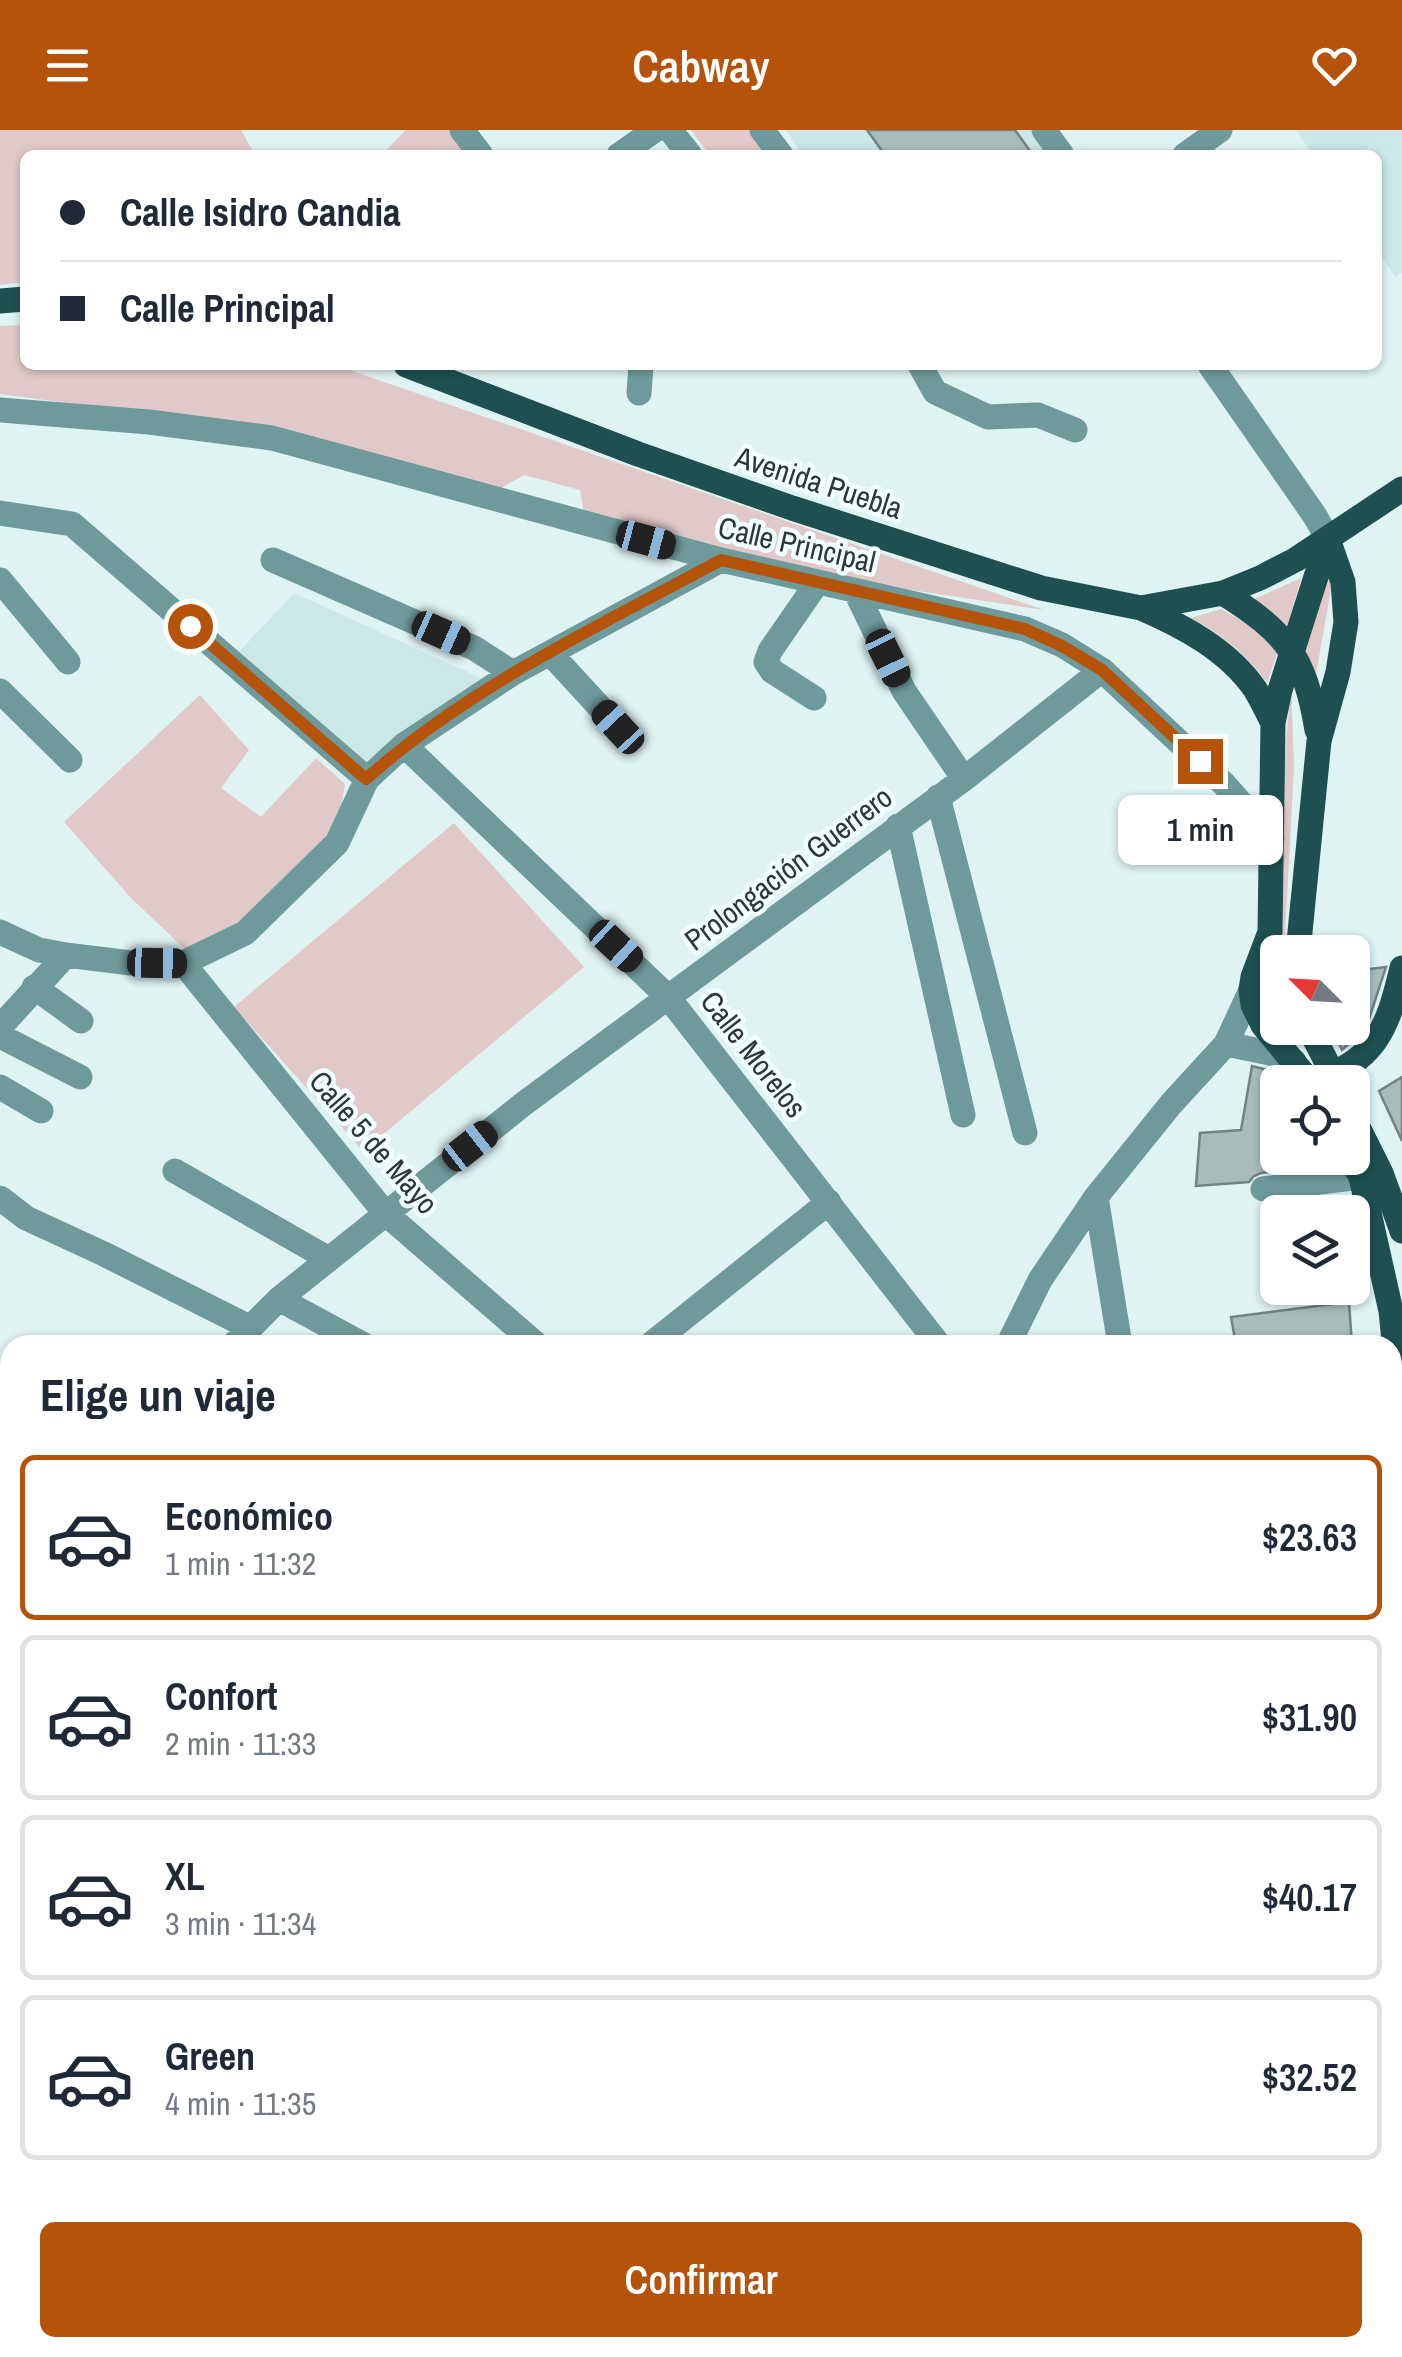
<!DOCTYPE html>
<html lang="es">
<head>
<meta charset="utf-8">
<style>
	body { margin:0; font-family:"Archivo Narrow",sans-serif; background:#f2f2f3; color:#1f2937; height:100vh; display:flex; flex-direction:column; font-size:38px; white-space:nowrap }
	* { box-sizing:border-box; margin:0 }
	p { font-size:32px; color:#747a83 }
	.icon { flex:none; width:55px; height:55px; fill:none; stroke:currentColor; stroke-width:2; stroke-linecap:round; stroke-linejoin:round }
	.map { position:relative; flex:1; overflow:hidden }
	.panel { position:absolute; left:0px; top:1205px; width:1402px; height:1022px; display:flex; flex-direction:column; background:#fff; border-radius:30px 30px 0 0; box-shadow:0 2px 8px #0004 }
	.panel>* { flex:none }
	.banner { position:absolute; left:20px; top:20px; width:1362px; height:220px; border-radius:15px; box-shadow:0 2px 8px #0004; display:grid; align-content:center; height:220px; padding:0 40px; background:#fff }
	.needle { width:65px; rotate:294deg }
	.buttons { position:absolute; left:1260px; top:805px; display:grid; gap:20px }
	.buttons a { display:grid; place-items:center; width:110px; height:110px; border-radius:15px; background:#fff; box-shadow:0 2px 8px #0004; font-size:50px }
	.end { position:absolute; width:45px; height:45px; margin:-22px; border:12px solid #b45309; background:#fff; box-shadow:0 0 0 5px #fff }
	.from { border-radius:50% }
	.bubble { position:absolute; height:70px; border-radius:15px; background:#fff; box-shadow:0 2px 8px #0004; font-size:32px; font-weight:600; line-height:70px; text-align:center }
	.car { position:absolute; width:30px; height:60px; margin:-30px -15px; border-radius:12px; box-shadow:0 0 8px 2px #0007; background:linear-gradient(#222 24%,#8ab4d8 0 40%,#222 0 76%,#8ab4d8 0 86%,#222 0) }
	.banner b { display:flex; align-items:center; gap:35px; height:95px; font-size:38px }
	.banner b+b { border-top:2px solid #e0e1e3 }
	.banner i { width:25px; height:25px; background:#1f2937 }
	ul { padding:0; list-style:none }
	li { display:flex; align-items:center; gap:30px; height:165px; margin:0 20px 15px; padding:0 20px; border:5px solid #e0e1e3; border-radius:15px }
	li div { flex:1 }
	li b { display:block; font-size:38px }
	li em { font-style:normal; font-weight:600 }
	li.on { border-color:#b45309 }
	li>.icon { width:90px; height:90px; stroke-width:1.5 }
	h2 { padding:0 40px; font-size:45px; line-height:120px }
	.cta { display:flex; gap:20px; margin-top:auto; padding:20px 40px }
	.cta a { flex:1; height:115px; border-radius:15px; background:#b45309; color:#fff; font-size:40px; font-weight:600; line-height:115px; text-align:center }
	header { display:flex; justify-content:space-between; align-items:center; height:130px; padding:0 40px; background:#b45309; color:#fff; font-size:45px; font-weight:600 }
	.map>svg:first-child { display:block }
	.built { fill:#cbe7e7 }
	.green { fill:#e1c9c9 }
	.building { fill:#a9bcbc; stroke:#718383; stroke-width:2.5 }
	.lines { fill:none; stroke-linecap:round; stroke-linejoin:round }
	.minor { stroke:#6f9a9b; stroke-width:25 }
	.major { stroke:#1e5051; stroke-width:25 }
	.route { stroke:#b45309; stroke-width:12 }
	.labels { text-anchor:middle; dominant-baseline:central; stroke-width:9; stroke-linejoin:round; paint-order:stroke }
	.street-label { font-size:30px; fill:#2f3636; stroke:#f0ffff }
</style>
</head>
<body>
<header><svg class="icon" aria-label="menu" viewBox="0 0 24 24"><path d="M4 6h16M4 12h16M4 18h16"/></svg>Cabway<svg class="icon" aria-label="heart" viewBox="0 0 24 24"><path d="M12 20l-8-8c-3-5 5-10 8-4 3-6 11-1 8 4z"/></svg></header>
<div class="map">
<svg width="1402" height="2227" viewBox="0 0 1402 2227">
	<rect width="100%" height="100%" fill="#dff3f3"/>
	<path class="built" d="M786,0H1032L1050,25H802Z
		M1296,0H1402V142L1395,147L1378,121V25H1313Z
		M294,463L492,553L364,640L235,526Z"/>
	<path class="green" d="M0,0H241L255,25H25V152L0,155Z
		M406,0H451L471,25H381Z
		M691,0H749L766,25H710Z
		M25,195V235H335L1044,480L844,450L584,383L580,360L524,345L496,361L270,300L0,264V196Z
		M1301,448L1287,497L1250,471Z
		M1333,448L1316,544L1303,521L1325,449Z
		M1221,479L1262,502L1278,521L1267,553C1248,525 1221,504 1191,488Z
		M1291,555L1294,637L1284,822H1279L1284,636Z
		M200,565L249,620L221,658L261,687L316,628L345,654L337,698L249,784L192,826L131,768L64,692Z
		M454,693L584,837L363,1021L234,877Z"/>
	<path class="building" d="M867,0H1015L1033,25H885Z
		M1386,837L1369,889L1362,902L1342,920L1332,898H1352V841Z
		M1252,936L1283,944L1288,952H1278V1028H1334L1335,1034L1261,1043L1254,1046L1249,1052L1196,1056L1200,1003L1241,1000Z
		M1402,947V1011L1379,961Z
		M1349,1172L1352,1215H1236L1231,1187Z"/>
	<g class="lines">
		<path class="minor" d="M462,0L481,25
			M670,0L690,25
			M762,0L781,25
			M1044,0L1062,25
			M619,25L655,0
			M1185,25L1220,0
			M920,235L935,262L988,287L1038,285L1075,300
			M1210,235L1315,386L1328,409
			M639,263L641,235
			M0,280L149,292L272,308L721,430L1025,499L1062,515L1102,540L1224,654L1272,708
			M0,383L72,394L367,649
			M273,430L474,518L513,543
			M0,450L68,532
			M856,462L904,561L964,649
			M550,523L618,597
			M0,561L70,630
			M814,568L772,541L766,532L770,521L817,453
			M404,615L668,867L939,1215
			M938,667L1025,1003
			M898,696L963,985
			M0,802L39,820L66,825L131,833H183L245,803L337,713L367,649L404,615L513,543L721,430
			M183,833L385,1083L537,1215
			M34,857L81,891
			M0,897L66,825
			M0,906L80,947
			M1226,914L1270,923L1294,931
			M0,957L41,981
			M175,1041L329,1129
			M1263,1059L1361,1047
			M1096,1067L1120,1215
			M0,1068L26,1088L104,1124L249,1197
			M279,1169L364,1215
			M233,1215L279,1169L526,972L964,649L1102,540
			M650,1215L829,1072
			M1008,1215L1040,1150L1096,1067L1171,974L1226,914L1251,860
			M0,1245L10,1249
			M0,1312L10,1300
			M0,1541L10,1554
			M1392,1606L1402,1604
			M0,1741L10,1731
			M1392,1792L1402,1791
			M0,1876L10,1888
			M0,2134L10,2140
			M776,2218L777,2227
			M900,2218L902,2227
			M1050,2218L1052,2227
			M1199,2218L1205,2227
			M1381,2218L1385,2227
			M601,2227L605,2218
			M1159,2227L1177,2218"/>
		<path class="major" d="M0,171L25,169
			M406,235L638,324L792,378L1041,458L1141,478L1223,463L1260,448L1295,430L1402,359
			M1223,463C1286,502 1305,527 1317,600
			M1141,478C1183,496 1228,520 1255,559C1262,570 1267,582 1273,593
			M1298,822L1319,611L1338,542L1346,492L1343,452L1328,409
			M1309,898L1337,952
			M1310,952L1263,895L1253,875L1251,860L1253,847L1270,802L1273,593L1280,560L1328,409
			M1310,952C1375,932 1387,901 1402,838
			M1352,985L1381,1043L1402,1101
			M1350,1028L1361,1047L1391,1181L1402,1289"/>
	</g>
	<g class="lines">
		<path class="route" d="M190,496L366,649C470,556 599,496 721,430L1025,499L1062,516L1102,540L1200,631"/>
	</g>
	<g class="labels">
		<g class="street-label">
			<text transform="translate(819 352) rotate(18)">Avenida Puebla</text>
			<text transform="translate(797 414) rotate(13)">Calle Principal</text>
			<text transform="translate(788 738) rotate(-37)">Prolongación Guerrero</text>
			<text transform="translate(754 924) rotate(52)">Calle Morelos</text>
			<text transform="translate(374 1012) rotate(49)">Calle 5 de Mayo</text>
		</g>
	</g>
</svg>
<div class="buttons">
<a><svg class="needle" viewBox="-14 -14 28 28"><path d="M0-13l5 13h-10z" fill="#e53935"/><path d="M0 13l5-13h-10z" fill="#747a83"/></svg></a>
<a><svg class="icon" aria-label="locate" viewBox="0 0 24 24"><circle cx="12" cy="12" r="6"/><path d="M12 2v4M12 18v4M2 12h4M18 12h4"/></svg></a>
<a><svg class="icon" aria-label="layers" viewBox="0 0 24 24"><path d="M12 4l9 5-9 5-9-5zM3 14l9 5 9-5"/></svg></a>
</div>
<i class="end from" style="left:190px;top:496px"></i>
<i class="end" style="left:1200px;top:631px"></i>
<div class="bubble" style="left:1118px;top:665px;width:165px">1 min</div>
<i class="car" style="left:646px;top:410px;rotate:105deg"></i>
<i class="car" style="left:441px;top:503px;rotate:114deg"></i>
<i class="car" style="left:888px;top:528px;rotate:154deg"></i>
<i class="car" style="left:618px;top:597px;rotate:317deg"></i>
<i class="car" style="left:616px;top:816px;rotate:133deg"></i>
<i class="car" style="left:157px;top:833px;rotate:91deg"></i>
<i class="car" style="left:470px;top:1016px;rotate:52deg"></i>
<div class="banner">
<b><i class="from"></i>Calle Isidro Candia</b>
<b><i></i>Calle Principal</b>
</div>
<section class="panel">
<h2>Elige un viaje</h2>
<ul>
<li class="on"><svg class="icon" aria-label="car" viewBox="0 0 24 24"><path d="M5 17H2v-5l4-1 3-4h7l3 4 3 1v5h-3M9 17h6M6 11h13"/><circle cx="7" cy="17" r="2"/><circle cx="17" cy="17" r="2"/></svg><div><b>Económico</b><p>1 min · 11:32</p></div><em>$23.63</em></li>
<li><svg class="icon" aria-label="car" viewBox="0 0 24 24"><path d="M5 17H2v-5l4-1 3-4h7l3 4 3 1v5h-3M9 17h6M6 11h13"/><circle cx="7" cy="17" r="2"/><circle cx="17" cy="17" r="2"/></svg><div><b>Confort</b><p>2 min · 11:33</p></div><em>$31.90</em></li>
<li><svg class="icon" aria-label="car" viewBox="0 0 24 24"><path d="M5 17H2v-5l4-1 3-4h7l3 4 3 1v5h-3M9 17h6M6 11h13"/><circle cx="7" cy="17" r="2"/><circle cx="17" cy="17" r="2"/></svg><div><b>XL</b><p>3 min · 11:34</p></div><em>$40.17</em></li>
<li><svg class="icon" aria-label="car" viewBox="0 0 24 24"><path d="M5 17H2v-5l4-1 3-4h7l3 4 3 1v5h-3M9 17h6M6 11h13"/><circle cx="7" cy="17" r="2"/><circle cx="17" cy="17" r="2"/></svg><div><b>Green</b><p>4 min · 11:35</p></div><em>$32.52</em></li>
</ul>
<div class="cta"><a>Confirmar</a></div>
</section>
</div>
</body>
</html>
